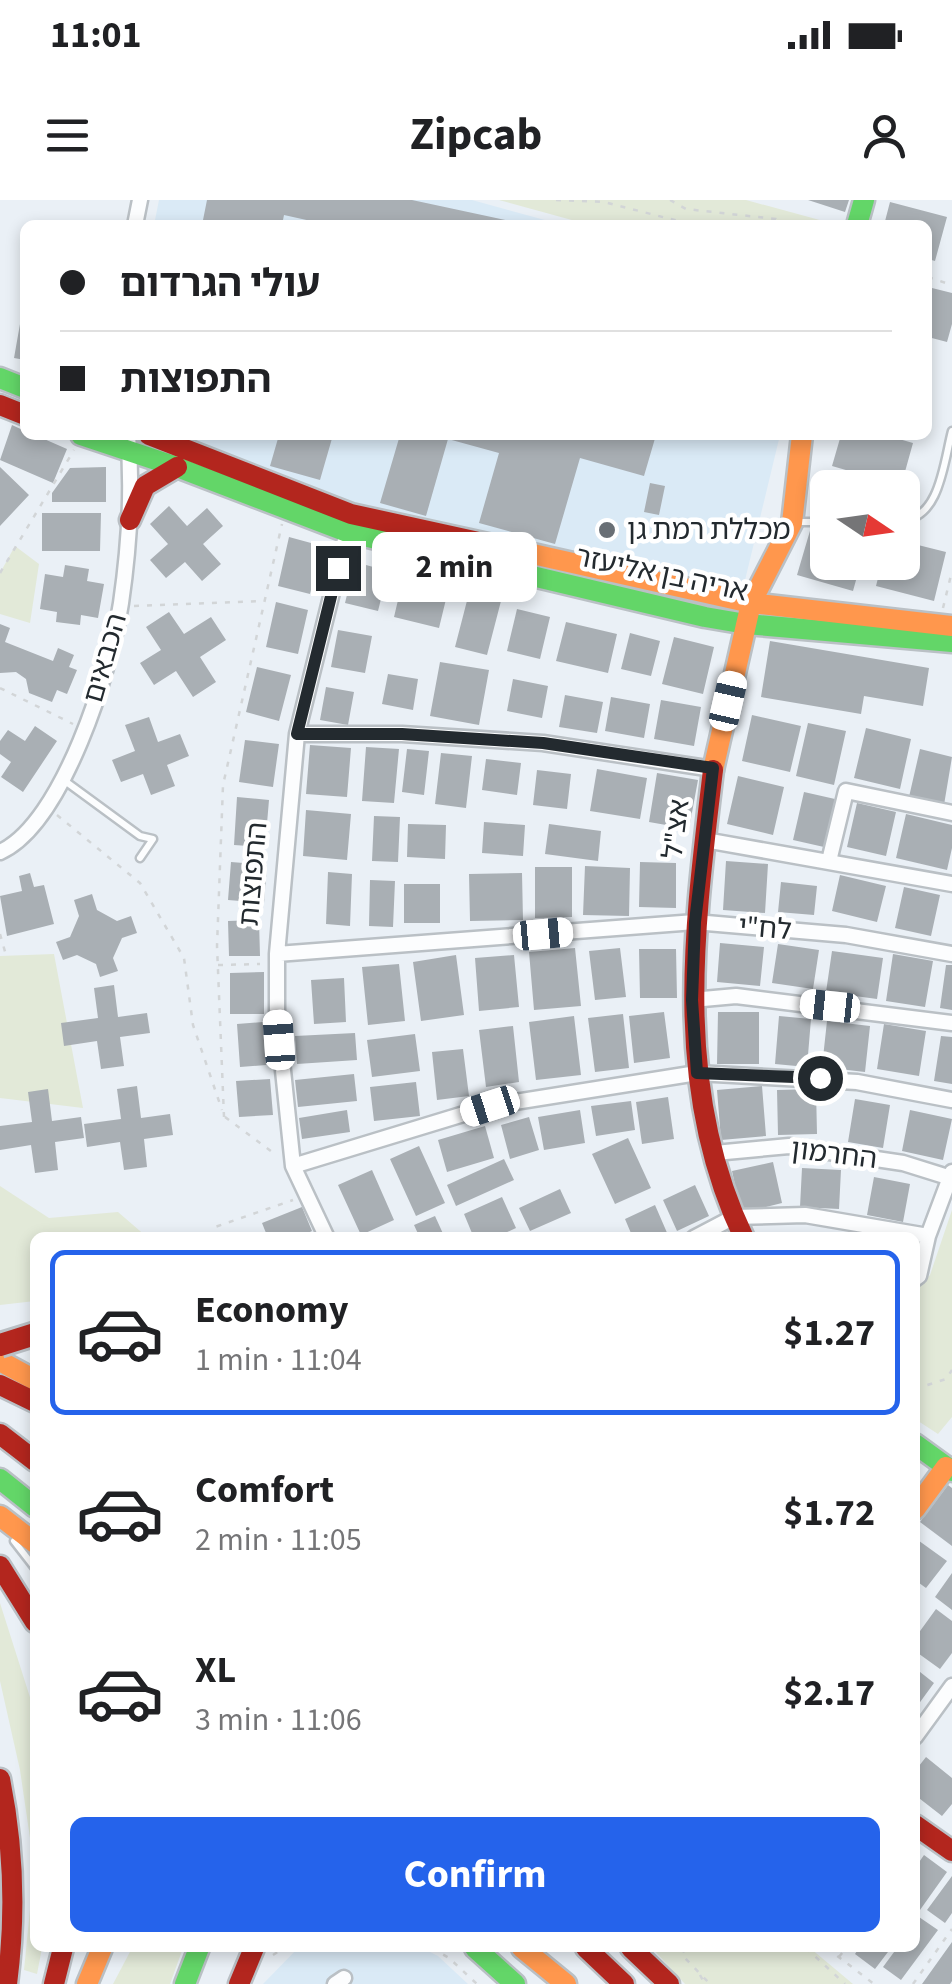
<!DOCTYPE html>
<html lang="en">
<head>
<meta charset="utf-8">
<style>
	body { margin:0; font-family:"Source Sans 3","Noto Sans Hebrew",sans-serif; background:#f6f6f6; color:#202124; height:100vh; display:flex; flex-direction:column; font-size:38px; white-space:nowrap }
	* { box-sizing:border-box; margin:0 }
	p { font-size:32px; color:#757577 }
	.icon { flex:none; width:55px; height:55px; fill:none; stroke:currentColor; stroke-width:2; stroke-linecap:round; stroke-linejoin:round }
	.map { position:relative; flex:1; overflow:hidden }
	.sheet { position:absolute; left:30px; top:1032px; width:890px; height:720px; display:flex; flex-direction:column; background:#fff; border-radius:15px; box-shadow:0 5px 15px #0003 }
	.sheet>* { flex:none }
	.guide { position:absolute; left:20px; top:20px; width:912px; height:220px; border-radius:15px; box-shadow:0 5px 15px #0003; display:grid; align-content:center; height:220px; padding:0 40px; background:#fff }
	.needle { width:65px; rotate:103deg }
	.tools { position:absolute; left:810px; top:270px; display:grid; gap:20px }
	.tools a { display:grid; place-items:center; width:110px; height:110px; border-radius:15px; background:#fff; box-shadow:0 5px 15px #0003; font-size:50px }
	.end { position:absolute; width:45px; height:45px; margin:-22px; border:12px solid #232a2f; background:#fff; box-shadow:0 0 0 5px #fff }
	.from { border-radius:50% }
	.bubble { position:absolute; height:70px; border-radius:15px; background:#fff; box-shadow:0 5px 15px #0003; font-size:32px; font-weight:700; line-height:70px; text-align:center }
	.car { position:absolute; width:30px; height:60px; margin:-30px -15px; border-radius:12px; box-shadow:0 0 8px 2px #0007; background:linear-gradient(#fff 24%,#345 0 40%,#fff 0 76%,#345 0 86%,#fff 0) }
	.guide b { display:flex; align-items:center; gap:35px; height:95px; font-size:38px }
	.guide b+b { border-top:2px solid #e0e0e0 }
	.guide i { width:25px; height:25px; background:#202124 }
	ul { padding:18px 0 0; list-style:none }
	li { display:flex; align-items:center; gap:30px; height:165px; margin:0 20px 15px; padding:0 20px; border:5px solid transparent; border-radius:15px }
	li div { flex:1 }
	li b { display:block; font-size:38px }
	li em { font-style:normal; font-weight:700 }
	li.active { border-color:#2563eb }
	li>.icon { width:90px; height:90px; stroke-width:1.5 }
	.cta { display:flex; gap:20px; margin-top:auto; padding:20px 40px }
	.cta a { flex:1; height:115px; border-radius:15px; background:#2563eb; color:#fff; font-size:40px; font-weight:700; line-height:115px; text-align:center }
	.status { display:flex; justify-content:space-between; align-items:center; height:70px; padding:0 50px; background:#fff; direction:ltr }
	.status svg { height:28px; fill:currentColor }
	header { display:flex; justify-content:space-between; align-items:center; height:130px; padding:0 40px; background:#fff; font-size:45px; font-weight:700 }
	.map>svg:first-child { display:block }
	.built { fill:#daeaf6 }
	.green { fill:#e2e9d8 }
	.building { fill:#a9afb4 }
	.lines { fill:none; stroke-linecap:round; stroke-linejoin:round }
	.lane-casing { stroke:#bac0c5; stroke-width:11 }
	.street-casing { stroke:#bac0c5; stroke-width:19 }
	.fast-casing { stroke:#bac0c5; stroke-width:25 }
	.slow-casing { stroke:#bac0c5; stroke-width:25 }
	.jam-casing { stroke:#bac0c5; stroke-width:25 }
	.path { stroke:#d2d5d7; stroke-width:2.5; stroke-dasharray:5 8; stroke-linecap:butt }
	.lane { stroke:#fcfdfe; stroke-width:6 }
	.street { stroke:#fcfdfe; stroke-width:14 }
	.fast { stroke:#63d668; stroke-width:20 }
	.slow { stroke:#ff974d; stroke-width:20 }
	.jam { stroke:#b3261e; stroke-width:20 }
	.jam-bridge-casing { stroke:#bac0c5; stroke-width:28; stroke-linecap:butt }
	.jam-bridge { stroke:#b3261e; stroke-width:22 }
	.route { stroke:#232a2f; stroke-width:12 }
	.poi-dot { fill:#696f75; stroke:#fff; stroke-width:4 }
	.labels { text-anchor:middle; dominant-baseline:central; stroke-width:9; stroke-linejoin:round; paint-order:stroke }
	.poi-label { font-size:28px; fill:#232a2f; stroke:#fff; text-anchor:start }
	.street-label { font-size:28px; fill:#232a2f; stroke:#fff }
</style>
</head>
<body>
<div class="status"><b>11:01</b><svg viewBox="0 0 49 12"><path d="M0 12V9h3v3zM5 12V6h3v6zM10 12V3h3v9zM15 12V0h3v12zM26 1h20v11H26zM47 4h2v5h-2z"/></svg></div>
<header><svg class="icon" aria-label="menu" viewBox="0 0 24 24"><path d="M4 6h16M4 12h16M4 18h16"/></svg>Zipcab<svg class="icon" aria-label="person" viewBox="0 0 24 24"><circle cx="12" cy="8" r="4"/><path d="M4 21q1-7 8-7t8 7"/></svg></header>
<div class="map">
<svg width="952" height="1784" viewBox="0 0 952 1784">
	<rect width="100%" height="100%" fill="#eaf0f6"/>
	<path class="built" d="M159,0H472L563,25H154Z
		M175,235H780L740,401L356,305Z
		M298,1748H422L438,1756L468,1784H263Z"/>
	<path class="green" d="M499,0H746L838,25H590Z
		M15,346L39,364L30,423L0,414V373Z
		M54,754L83,908L0,898V756Z
		M0,986L49,1018L118,1012L147,1037L35,1038V1101L0,1105Z
		M952,1010V1217L938,1234L915,1219V1089L930,1075Z
		M0,1403L35,1513V1748H42L37,1774L24,1770L32,1689L30,1638L20,1570L0,1481Z
		M132,1748H183L170,1784H113Z
		M652,1748H810L853,1784H685Z"/>
	<path class="building" d="M207,0H412L519,23L329,25L284,15L282,25H202Z
		M808,0H849L845,12Z
		M890,2L947,17L935,61L928,59V25H884Z
		M928,87L952,93V124L947,142L928,137Z
		M23,107H25V160L14,158Z
		M12,225L25,231V235H35L67,249L53,283L0,260Z
		M279,235H333L320,280L270,266Z
		M400,235H656L644,276L580,258L555,344L479,323L499,253L448,239L426,316L380,303Z
		M841,235H885L913,243L901,286L832,266Z
		M0,267L29,295L0,326Z
		M106,267V302H52V293L70,268Z
		M650,283L665,286L659,315L644,312Z
		M169,306L187,326L207,308L223,326L203,344L221,364L202,381L185,362L166,378L150,360L168,344L150,324Z
		M42,313H101L100,351H42Z
		M812,324L828,329V362H861L853,391L797,375Z
		M289,337L322,346L310,394L278,386Z
		M902,341L946,352L934,401L876,386L882,362H902Z
		M355,362L388,371L378,411L345,403Z
		M65,365L89,369L87,381L104,384L98,418L81,415L80,425L56,422L57,412L40,409L45,374L63,377Z
		M403,379L448,391L439,428L394,417Z
		M469,393L501,401L487,455L455,447Z
		M276,402L308,410L298,454L266,447Z
		M517,409L550,417L540,459L507,451Z
		M169,412L184,434L211,417L226,440L200,457L216,482L193,497L176,471L154,485L140,463L161,450L146,427Z
		M566,422L617,434L608,473L556,461Z
		M0,424L10,428L5,442L53,461L58,448L74,455L69,467L77,470L67,494L57,490L52,502L29,493L26,479L16,472L0,473Z
		M338,430L372,436L365,473L331,467Z
		M630,433L660,441L651,476L621,469Z
		M674,437L714,447L703,494L662,484Z
		M770,441L929,468L923,506L864,496L861,514L761,497Z
		M440,462L489,470L479,525L430,516Z
		M257,467L291,475L279,521L246,512Z
		M388,474L418,479L413,510L382,504Z
		M513,479L548,486L542,518L507,511Z
		M326,487L354,492L348,525L320,520Z
		M565,495L603,502L597,533L559,527Z
		M611,497L650,504L644,538L605,531Z
		M661,500L701,507L694,546L654,539Z
		M752,515L801,526L790,572L742,561Z
		M149,517L158,542L180,534L189,556L167,565L175,586L151,595L143,574L121,582L112,560L135,551L125,525Z
		M808,523L846,531L834,585L796,576Z
		M35,526L57,541L23,592L1,577L11,562L0,554V541L8,530L25,541Z
		M866,528L911,539L900,589L854,578Z
		M245,540L279,544L273,587L239,582Z
		M310,545L351,548L347,597L306,594Z
		M366,547L399,549L394,603L362,601Z
		M407,549L429,551L424,595L402,592Z
		M920,549L952,557L944,605L909,597Z
		M441,553L472,556L466,608L435,604Z
		M486,559L521,563L517,595L482,590Z
		M597,569L647,578L640,619L590,611Z
		M537,570L571,574L567,609L533,605Z
		M657,573L698,580L689,629L649,622Z
		M738,576L784,587L773,635L727,624Z
		M804,592L835,599L824,647L793,640Z
		M237,597L269,600L265,647L234,645Z
		M857,603L896,612L886,656L847,647Z
		M306,610L351,614L347,660L303,656Z
		M906,614L952,625V648L947,670L896,658Z
		M374,616L400,617L398,662L372,661Z
		M484,622L525,625L523,656L482,653Z
		M408,624L446,625L445,659L407,657Z
		M549,624L601,631L598,661L545,654Z
		M726,661L768,664L765,713L723,710Z
		M231,662L267,665L264,703L228,700Z
		M640,662L676,663V708L639,707Z
		M585,666L630,668L629,716L583,715Z
		M535,667H572V717L535,718Z
		M328,672L352,674L350,726L326,724Z
		M30,673L34,687L44,685L54,724L7,736L0,696L22,691L19,676Z
		M522,673L523,720L470,721L469,674Z
		M840,675L886,686L877,722L832,711Z
		M370,680L395,681L393,727L369,726Z
		M781,682L817,686L814,715L778,712Z
		M404,684H440V723H404Z
		M904,687L940,695L931,736L895,728Z
		M92,694L97,710L117,721L131,716L137,733L122,738L113,758L118,771L100,777L96,764L77,755L63,760L56,742L70,737L79,716L74,700Z
		M259,720L260,756H229L228,721Z
		M720,743L764,747L760,786L717,782Z
		M778,744L819,750L813,789L772,783Z
		M575,748L581,806L534,810L529,752Z
		M620,748L626,797L595,800L589,751Z
		M639,749H676L677,798H640Z
		M832,751L883,758L877,799L826,792Z
		M893,754L933,761L925,807L886,801Z
		M456,755L464,815L421,821L413,762Z
		M514,755L519,807L479,811L475,758Z
		M399,764L405,821L368,825L362,767Z
		M946,765H952V810L940,808Z
		M264,772V814H230V773Z
		M344,778L346,822L314,824L311,780Z
		M114,785L118,817L147,813L150,833L120,837L124,866L101,869L97,841L64,846L61,823L98,818L94,788Z
		M664,812L670,858L634,863L629,816Z
		M718,812H759V864H717Z
		M623,814L629,868L595,872L588,818Z
		M574,816L581,875L536,880L529,822Z
		M779,816L811,819L807,867L775,864Z
		M827,821L870,826L865,872L822,867Z
		M263,822L266,865L240,867L237,824Z
		M884,824L926,831L919,876L877,869Z
		M513,826L519,882L486,887L479,830Z
		M355,833L357,860L297,864L295,836Z
		M415,834L420,871L372,877L367,840Z
		M941,836L952,837V884L934,881Z
		M463,849L469,896L437,900L432,852Z
		M354,874L357,901L298,907L295,880Z
		M270,879L273,915L239,917L236,881Z
		M416,882L420,916L374,921L370,887Z
		M137,886L141,918L170,914L173,935L144,939L147,967L124,970L120,942L87,947L84,924L121,919L117,889Z
		M762,886L766,936L721,940L717,890Z
		M48,889L52,921L81,917L84,938L55,942L58,970L35,973L31,945L0,950V926L32,922L28,892Z
		M816,889L817,934L778,935L777,890Z
		M668,897L674,939L642,944L636,902Z
		M855,899L890,905L883,948L848,942Z
		M631,901L635,930L596,936L591,906Z
		M347,910L350,932L302,939L299,918Z
		M580,910L585,943L544,950L538,917Z
		M910,910L952,919L943,960L902,951Z
		M529,917L539,950L510,959L501,925Z
		M485,926L494,958L447,972L438,940Z
		M628,938L651,988L615,1004L592,954Z
		M419,946L445,1003L416,1016L390,959Z
		M504,959L514,980L456,1006L447,985Z
		M773,962L782,1003L741,1013L732,971Z
		M802,968L841,970L839,1009L800,1007Z
		M372,970L394,1020L361,1035L338,985Z
		M874,977L910,984L903,1022L867,1015Z
		M695,985L709,1016L677,1031L663,1000Z
		M560,989L571,1013L530,1031L519,1008Z
		M502,997L516,1028L494,1038H474L464,1014Z
		M655,1005L668,1035L633,1038L625,1019Z
		M302,1007L312,1031L297,1038H268L262,1023Z
		M435,1016L445,1038H420L414,1025Z
		M948,1285L952,1288V1346L920,1322Z
		M915,1338L947,1361L926,1388L915,1380Z
		M952,1373V1410L935,1397Z
		M936,1409L952,1421V1453L940,1469L915,1451V1438Z
		M915,1468L934,1483L915,1509Z
		M926,1557L952,1578V1604L942,1616L915,1595V1571Z
		M924,1655L947,1672L915,1717V1668Z
		M952,1676V1713L945,1723L927,1710Z
		M919,1717L938,1730L901,1780L883,1767L897,1748H915V1723Z
		M952,1742V1781L950,1784H922Z
		M859,1748H891L875,1769L855,1754Z"/>
	<g class="lines">
		<g class="lane-casing">
			<path id="lane" d="M902,320C940,319 944,261 952,231
				M798,322H828
				M65,581L140,636L153,639L140,658
				M14,1341L35,1368"/>
		</g>
		<g class="street-casing">
			<path id="street" d="M135,25L140,0
				M297,534H402L543,543L713,569
				M705,640L952,684
				M0,652C63,624 111,468 121,403C129,348 133,291 128,235
				M829,661L846,591L952,613
				M277,754L695,722L846,735L952,754
				M692,800L736,796L952,823
				M715,953L789,946L903,963L951,978
				M293,966L490,906L697,873L857,882L952,900
				M327,1038L293,966L277,813V754L297,534L349,324
				M694,1038L734,1017L805,1015L928,1036
				M915,1079L919,1076L928,1036L952,972
				M915,1537L952,1486
				M335,1784L344,1778"/>
		</g>
		<g class="fast-casing">
			<path id="fast" d="M857,25L864,0
				M0,178L25,188
				M81,235L177,267L347,332L705,417L746,424L952,442
				M915,1244L952,1271
				M0,1279L35,1307
				M475,1748L515,1784
				M185,1784L199,1748"/>
		</g>
		<g class="slow-casing">
			<path id="slow" d="M506,348L751,403L952,426
				M713,570L751,403L792,323L802,235
				M0,1161L35,1180
				M915,1309L946,1267
				M0,1316L35,1343
				M522,1748L566,1784
				M87,1784L102,1748"/>
		</g>
		<g class="jam-casing">
			<path id="jam" d="M0,205L25,215
				M149,235L351,314L506,348
				M130,320L145,286L177,267
				M713,570C694,729 672,888 744,1038
				M0,1185L35,1202
				M0,1234L35,1261
				M0,1366L35,1422
				M0,1579C14,1648 16,1715 7,1784
				M915,1625L952,1651
				M586,1748L624,1784
				M631,1748L669,1784
				M54,1784L63,1748
				M239,1784L254,1748"/>
		</g>
		<path class="path" d="M556,0L604,2L694,25
			M670,0L686,9L776,19L781,25
			M928,77L952,85
			M0,373L74,250
			M134,406L261,401
			M943,408L952,371
			M0,488L73,524
			M57,615L140,683L184,758L193,825L222,910
			M0,734L6,755
			M218,765L260,764
			M224,917L217,746L223,585L282,324
			M225,917L275,954
			M212,1038L215,1027L293,1000
			M915,1189L946,1179L952,1170
			M915,1659L922,1651
			M432,1748L449,1758L477,1784
			M685,1748L682,1755L710,1784
			M806,1748L845,1784
			M827,1748L874,1784
			M273,1755L284,1748
			M839,1757L846,1748
			M700,1775L705,1784
			M913,1784L952,1729"/>
		<use href="#lane" class="lane"/>
		<use href="#street" class="street"/>
		<use href="#fast" class="fast"/>
		<use href="#slow" class="slow"/>
		<use href="#jam" class="jam"/>
		<g class="jam-bridge-casing">
			<path id="jam-bridge" d="M0,1145L35,1134"/>
		</g>
		<use href="#jam-bridge" class="jam-bridge"/>
	</g>
	<g class="lines">
		<path class="route" d="M338,368L297,534H402L543,543L713,568L695,722L692,800L697,873L820,878"/>
	</g>
	<circle class="poi-dot" cx="607" cy="330" r="10"/>
	<g class="labels">
		<g class="poi-label">
			<text x="627" y="330">מכללת רמת גן</text>
		</g>
		<g class="street-label">
			<text transform="translate(662 374) rotate(12)">אריה בן אליעזר</text>
			<text transform="translate(105 458) rotate(-74)">הכבאים</text>
			<text transform="translate(676 629) rotate(-83)">אצ"ל</text>
			<text transform="translate(253 674) rotate(-85)">התפוצות</text>
			<text transform="translate(765 728) rotate(5)">לח"י</text>
			<text transform="translate(834 954) rotate(7)">החרמון</text>
		</g>
	</g>
</svg>
<div class="tools">
<a><svg class="needle" viewBox="-14 -14 28 28"><path d="M0-13l5 13h-10z" fill="#e53935"/><path d="M0 13l5-13h-10z" fill="#757577"/></svg></a>
</div>
<i class="end from" style="left:820px;top:878px"></i>
<i class="end" style="left:338px;top:368px"></i>
<div class="bubble" style="left:372px;top:332px;width:165px">2 min</div>
<i class="car" style="left:728px;top:501px;rotate:13deg"></i>
<i class="car" style="left:543px;top:734px;rotate:85deg"></i>
<i class="car" style="left:830px;top:806px;rotate:276deg"></i>
<i class="car" style="left:279px;top:840px;rotate:356deg"></i>
<i class="car" style="left:490px;top:906px;rotate:252deg"></i>
<div class="guide">
<b><i class="from"></i>עולי הגרדום</b>
<b><i></i>התפוצות</b>
</div>
<section class="sheet">
<ul>
<li class="active"><svg class="icon" aria-label="car" viewBox="0 0 24 24"><path d="M5 17H2v-5l4-1 3-4h7l3 4 3 1v5h-3M9 17h6M6 11h13"/><circle cx="7" cy="17" r="2"/><circle cx="17" cy="17" r="2"/></svg><div><b>Economy</b><p>1 min · 11:04</p></div><em>$1.27</em></li>
<li><svg class="icon" aria-label="car" viewBox="0 0 24 24"><path d="M5 17H2v-5l4-1 3-4h7l3 4 3 1v5h-3M9 17h6M6 11h13"/><circle cx="7" cy="17" r="2"/><circle cx="17" cy="17" r="2"/></svg><div><b>Comfort</b><p>2 min · 11:05</p></div><em>$1.72</em></li>
<li><svg class="icon" aria-label="car" viewBox="0 0 24 24"><path d="M5 17H2v-5l4-1 3-4h7l3 4 3 1v5h-3M9 17h6M6 11h13"/><circle cx="7" cy="17" r="2"/><circle cx="17" cy="17" r="2"/></svg><div><b>XL</b><p>3 min · 11:06</p></div><em>$2.17</em></li>
</ul>
<div class="cta"><a>Confirm</a></div>
</section>
</div>
</body>
</html>
